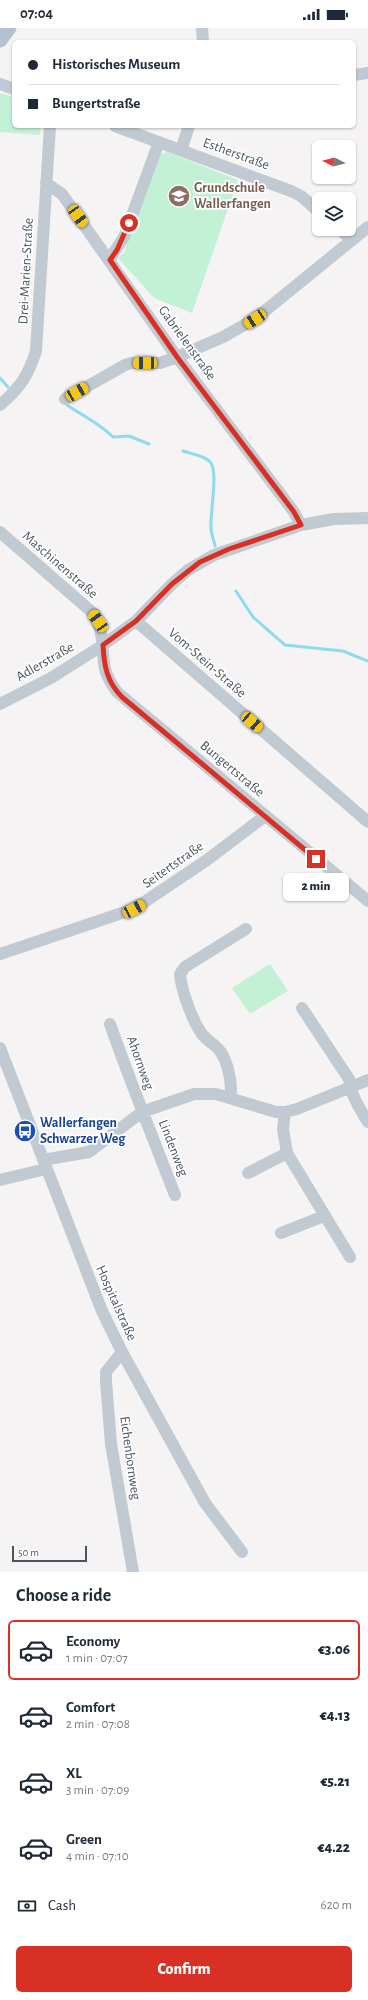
<!DOCTYPE html>
<html lang="en">
<head>
<meta charset="utf-8">
<style>
	body { margin:0; font-family:"Alegreya Sans",sans-serif; background:#f6f6f7; color:#1f2937; height:100vh; display:flex; flex-direction:column; font-size:15px; white-space:nowrap }
	* { box-sizing:border-box; margin:0 }
	p { font-size:13px; color:#747a83 }
	.icon { flex:none; width:22px; height:22px; fill:none; stroke:currentColor; stroke-width:2; stroke-linecap:round; stroke-linejoin:round }
	.map { position:relative; height:1544px; overflow:hidden }
	.panel { display:flex; flex-direction:column; background:#fff; flex:1 }
	.panel>* { flex:none }
	.hud { position:absolute; left:12px; top:12px; width:344px; height:88px; border-radius:6px; box-shadow:0 1px 3px #0004; display:grid; align-content:center; height:88px; padding:0 16px; background:#fff }
	.needle { width:26px; rotate:276deg }
	.fabs { position:absolute; left:312px; top:112px; display:grid; gap:8px }
	.fabs a { display:grid; place-items:center; width:44px; height:44px; border-radius:6px; background:#fff; box-shadow:0 1px 3px #0004; font-size:20px }
	.scale { position:absolute; left:12px; bottom:10px; width:75px; box-sizing:border-box; padding-left:4px; border:2px solid #4a5661; border-top:0; font-size:11px; line-height:14px; white-space:nowrap; color:#4a5661; -webkit-text-stroke:3px #fff; paint-order:stroke }
	.end { position:absolute; width:18px; height:18px; margin:-9px; border:5px solid #d93025; background:#fff; box-shadow:0 0 0 2px #fff }
	.from { border-radius:50% }
	.bubble { position:absolute; height:28px; border-radius:6px; background:#fff; box-shadow:0 1px 3px #0004; font-size:13px; font-weight:800; line-height:28px; text-align:center }
	.car { position:absolute; width:12px; height:24px; margin:-12px -6px; border-radius:5px; box-shadow:0 0 3px 1px #0007; background:linear-gradient(#f5c518 24%,#345 0 40%,#f5c518 0 76%,#345 0 86%,#f5c518 0) }
	.hud b { display:flex; align-items:center; gap:14px; height:38px; font-size:15px }
	.hud b+b { border-top:1px solid #e0e1e3 }
	.hud i { width:10px; height:10px; background:#1f2937 }
	ul { padding:0; list-style:none }
	li { display:flex; align-items:center; gap:12px; height:60px; margin:0 8px 6px; padding:0 8px; border:2px solid transparent; border-radius:6px }
	li div { flex:1 }
	li b { display:block; font-size:15px }
	li em { font-style:normal; font-weight:800 }
	li.active { border-color:#d93025 }
	li>.icon { width:36px; height:36px; stroke-width:1.5 }
	h2 { padding:0 16px; font-size:18px; line-height:48px }
	.pay { display:flex; align-items:center; gap:10px; height:44px; padding:0 16px; font-size:15px }
	.pay p { margin-inline-start:auto }
	.primary-button { display:flex; gap:8px; margin-top:auto; padding:8px 16px }
	.primary-button a { flex:1; height:46px; border-radius:6px; background:#d93025; color:#fff; font-size:16px; font-weight:800; line-height:46px; text-align:center }
	.status { display:flex; justify-content:space-between; align-items:center; height:28px; padding:0 20px; background:#fff; direction:ltr }
	.status svg { height:11px; fill:currentColor }
	.map>svg:first-child { display:block }
	.green { fill:#c3f1d5 }
	.lines { fill:none; stroke-linecap:round; stroke-linejoin:round }
	.stream { stroke:#90daee; stroke-width:3 }
	.minor { stroke:#c1cad2; stroke-width:12 }
	.major { stroke:#b3c2d1; stroke-width:15 }
	.route { stroke:#d93025; stroke-width:5 }
	.labels { text-anchor:middle; dominant-baseline:central; stroke-width:3.5; stroke-linejoin:round; paint-order:stroke }
	.street-label { font-size:14px; fill:#4a5661; stroke:#fff }
	.education-label { font-size:14px; font-weight:bold; fill:#785e54; stroke:#fff; text-anchor:start }
	.transit-label { font-size:14px; font-weight:bold; fill:#164399; stroke:#fff; text-anchor:start }
</style>
</head>
<body>
<div class="status"><b>07:04</b><svg viewBox="0 0 49 12"><path d="M0 12V9h3v3zM5 12V6h3v6zM10 12V3h3v9zM15 12V0h3v12zM26 1h20v11H26zM47 4h2v5h-2z"/></svg></div>
<div class="map">
<svg width="368" height="1544" viewBox="0 0 368 1544">
	<rect width="100%" height="100%" fill="#f5f3f3"/>
	<path class="green" d="M0,65L14,69V98H41L40,107L0,104Z
		M167,124L238,152L192,285L154,270L118,230L124,224L158,129L161,126Z
		M270,936L288,963L250,986L232,960Z"/>
	<g class="lines">
		<path class="stream" d="M0,350L8,359
			M67,377C83,388 100,396 113,409L129,408L149,416
			M183,423C192,426 206,428 211,435C218,446 210,485 211,500C211,506 214,512 215,518
			M236,563L253,589L285,617L343,623L368,633"/>
		<path class="minor" d="M202,0L203,14
			M354,47L368,45
			M0,56L14,61
			M115,98L291,163L301,168L319,184
			M181,122L189,98
			M46,155L62,166L177,329L294,484L301,497
			M339,201L352,212
			M109,232L124,209L159,114
			M65,371L125,337L131,335H160L177,329L223,309L255,291L368,199
			M0,377C20,360 28,348 36,323L50,98
			M0,504L93,585C105,603 101,621 105,641C107,649 112,657 117,664L368,873
			M136,593L368,794
			M0,676L51,650L103,617L136,593L172,556L188,542L214,527L301,497L334,491L368,490
			M0,926L134,881L207,832L265,788
			M302,980L349,1051C351,1067 359,1080 368,1094
			M110,996C130,1053 153,1110 175,1167
			M0,1020L102,1283L122,1324L205,1475L242,1524
			M230,1070C233,1057 228,1034 220,1023C215,1016 207,1013 202,1006C193,994 181,962 180,946L185,939L246,901
			M285,1084L283,1101L287,1125L350,1229
			M43,1132L89,1124L142,1084L194,1066H216L276,1084H285L297,1081L368,1052
			M248,1145L287,1125
			M0,1152L46,1141
			M281,1205L324,1188
			M122,1324L106,1344V1353L111,1416L133,1544"/>
		<path class="major" d="M0,12L9,0"/>
	</g>
	<g class="lines">
		<path class="route" d="M129,195L117,222L110,232L177,329L294,484L301,497L229,521L200,534L172,556L136,593L103,617C104,638 107,654 122,669L316,831"/>
	</g>
	<defs>
		<g id="school-disc" transform="scale(1.15)"><circle r="9.5" fill="#8d6e63" stroke="#fff"/><path d="M0-5L7-2L0 1L-7-2ZM-4 1L0 2.5L4 1V4Q0 6-4 4Z" fill="#fff"/></g>
		<g id="bus-disc" transform="scale(1.15)"><circle r="9.5" fill="#1a4fb4" stroke="#fff"/><path d="M-5-6H5V4H4V6H2V4H-2V6H-4V4H-5ZM-3.5-4V0h7V-4ZM-3.5 1.2v1.5H-2V1.2ZM2 1.2v1.5H3.5V1.2Z" fill="#fff"/></g>
	</defs>
	<g fill-rule="evenodd">
		<use href="#school-disc" x="179" y="168"/>
		<use href="#bus-disc" x="25" y="1103"/>
	</g>
	<g class="labels">
		<g class="street-label">
			<text transform="translate(236 126) rotate(20)">Estherstraße</text>
			<text transform="translate(26 243) rotate(-87)">Drei-Marien-Straße</text>
			<text transform="translate(187 315) rotate(54)">Gabrielenstraße</text>
			<text transform="translate(60 537) rotate(41)">Maschinenstraße</text>
			<text transform="translate(45 634) rotate(-30)">Adlerstraße</text>
			<text transform="translate(207 635) rotate(41)">Vom-Stein-Straße</text>
			<text transform="translate(232 741) rotate(40)">Bungertstraße</text>
			<text transform="translate(173 837) rotate(-35)">Seitertstraße</text>
			<text transform="translate(140 1035) rotate(70)">Ahornweg</text>
			<text transform="translate(173 1120) rotate(69)">Lindenweg</text>
			<text transform="translate(116 1275) rotate(66)">Hospitalstraße</text>
			<text transform="translate(130 1430) rotate(82)">Eichenbornweg</text>
		</g>
		<g class="education-label">
			<text x="194" y="160">Grundschule<tspan x="194" dy="16">Wallerfangen</tspan></text>
		</g>
		<g class="transit-label">
			<text x="40" y="1095">Wallerfangen<tspan x="40" dy="16">Schwarzer Weg</tspan></text>
		</g>
	</g>
</svg>
<div class="fabs">
<a><svg class="needle" viewBox="-14 -14 28 28"><path d="M0-13l5 13h-10z" fill="#e53935"/><path d="M0 13l5-13h-10z" fill="#747a83"/></svg></a>
<a><svg class="icon" aria-label="layers" viewBox="0 0 24 24"><path d="M12 4l9 5-9 5-9-5zM3 14l9 5 9-5"/></svg></a>
</div>
<div class="scale">50 m</div>
<i class="end from" style="left:129px;top:195px"></i>
<i class="end" style="left:316px;top:831px"></i>
<div class="bubble" style="left:283px;top:845px;width:66px">2 min</div>
<i class="car" style="left:78px;top:188px;rotate:145deg"></i>
<i class="car" style="left:255px;top:291px;rotate:237deg"></i>
<i class="car" style="left:145px;top:335px;rotate:270deg"></i>
<i class="car" style="left:77px;top:364px;rotate:60deg"></i>
<i class="car" style="left:98px;top:593px;rotate:325deg"></i>
<i class="car" style="left:252px;top:694px;rotate:131deg"></i>
<i class="car" style="left:134px;top:881px;rotate:62deg"></i>
<div class="hud">
<b><i class="from"></i>Historisches Museum</b>
<b><i></i>Bungertstraße</b>
</div>
</div>
<section class="panel">
<h2>Choose a ride</h2>
<ul>
<li class="active"><svg class="icon" aria-label="car" viewBox="0 0 24 24"><path d="M5 17H2v-5l4-1 3-4h7l3 4 3 1v5h-3M9 17h6M6 11h13"/><circle cx="7" cy="17" r="2"/><circle cx="17" cy="17" r="2"/></svg><div><b>Economy</b><p>1 min · 07:07</p></div><em>€3.06</em></li>
<li><svg class="icon" aria-label="car" viewBox="0 0 24 24"><path d="M5 17H2v-5l4-1 3-4h7l3 4 3 1v5h-3M9 17h6M6 11h13"/><circle cx="7" cy="17" r="2"/><circle cx="17" cy="17" r="2"/></svg><div><b>Comfort</b><p>2 min · 07:08</p></div><em>€4.13</em></li>
<li><svg class="icon" aria-label="car" viewBox="0 0 24 24"><path d="M5 17H2v-5l4-1 3-4h7l3 4 3 1v5h-3M9 17h6M6 11h13"/><circle cx="7" cy="17" r="2"/><circle cx="17" cy="17" r="2"/></svg><div><b>XL</b><p>3 min · 07:09</p></div><em>€5.21</em></li>
<li><svg class="icon" aria-label="car" viewBox="0 0 24 24"><path d="M5 17H2v-5l4-1 3-4h7l3 4 3 1v5h-3M9 17h6M6 11h13"/><circle cx="7" cy="17" r="2"/><circle cx="17" cy="17" r="2"/></svg><div><b>Green</b><p>4 min · 07:10</p></div><em>€4.22</em></li>
</ul>
<div class="pay"><svg class="icon" aria-label="cash" viewBox="0 0 24 24"><path d="M3 7h18v10H3z"/><circle cx="12" cy="12" r="2"/></svg>Cash<p>620 m</p></div>
<div class="primary-button"><a>Confirm</a></div>
</section>
</body>
</html>
